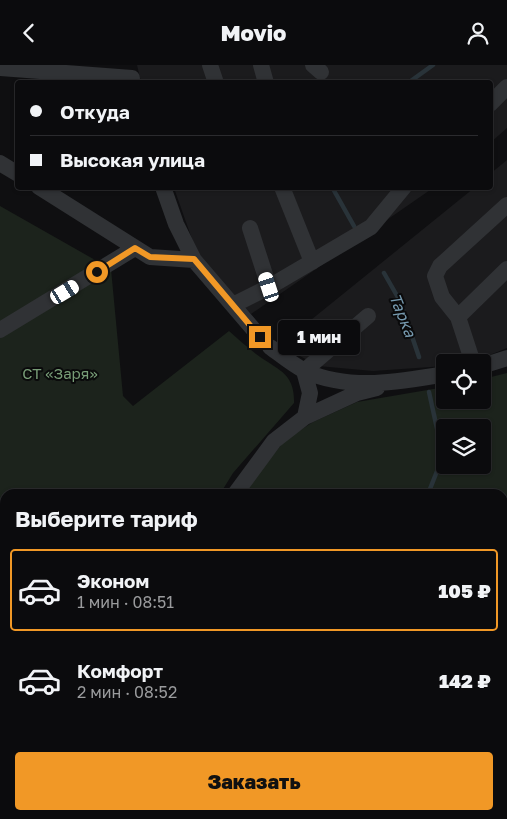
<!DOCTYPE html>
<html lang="ru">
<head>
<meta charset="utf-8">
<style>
	body { margin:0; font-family:"Golos Text",sans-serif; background:#19191b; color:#f1f3f6; height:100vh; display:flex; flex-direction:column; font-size:19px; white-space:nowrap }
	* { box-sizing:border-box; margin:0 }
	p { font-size:16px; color:#9a9b9d }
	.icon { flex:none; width:28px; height:28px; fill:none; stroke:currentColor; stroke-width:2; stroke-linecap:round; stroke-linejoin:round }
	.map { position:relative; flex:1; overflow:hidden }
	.panel { position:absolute; left:0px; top:424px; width:508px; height:331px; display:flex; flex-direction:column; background:#0b0b0d; border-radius:15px 15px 0 0; box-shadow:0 1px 4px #0004,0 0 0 1px #2b2b2e }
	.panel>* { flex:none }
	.top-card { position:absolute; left:15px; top:15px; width:478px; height:110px; border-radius:5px; box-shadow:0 1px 4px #0004,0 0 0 1px #2b2b2e; display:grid; align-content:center; height:110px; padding:0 15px; background:#0b0b0d }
	.fabs { position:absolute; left:436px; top:289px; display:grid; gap:10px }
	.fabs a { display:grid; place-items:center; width:55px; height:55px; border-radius:5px; background:#0b0b0d; box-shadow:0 1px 4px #0004,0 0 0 1px #2b2b2e; font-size:25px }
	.end { position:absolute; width:22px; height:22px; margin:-11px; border:6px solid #f19826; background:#111; box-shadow:0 0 0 2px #111 }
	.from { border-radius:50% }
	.bubble { position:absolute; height:35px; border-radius:5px; background:#0b0b0d; box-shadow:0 1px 4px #0004,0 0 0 1px #2b2b2e; font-size:16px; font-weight:800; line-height:35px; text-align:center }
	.car { position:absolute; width:15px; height:30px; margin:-15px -8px; border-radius:6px; box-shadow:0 0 4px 1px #0007; background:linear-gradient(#fff 24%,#345 0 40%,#fff 0 76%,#345 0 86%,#fff 0) }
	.top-card b { display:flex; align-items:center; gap:18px; height:48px; font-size:19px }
	.top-card b+b { border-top:1px solid #2b2b2e }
	.top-card i { width:12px; height:12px; background:#f1f3f6 }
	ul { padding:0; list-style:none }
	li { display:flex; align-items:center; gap:15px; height:82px; margin:0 10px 8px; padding:0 5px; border:2px solid transparent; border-radius:5px }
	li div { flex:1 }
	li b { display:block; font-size:19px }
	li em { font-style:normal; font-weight:800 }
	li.selected { border-color:#f19826 }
	li>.icon { width:45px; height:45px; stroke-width:1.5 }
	h2 { padding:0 15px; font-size:22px; line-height:60px }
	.primary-button { display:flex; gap:10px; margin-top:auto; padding:10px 15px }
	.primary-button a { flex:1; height:58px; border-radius:5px; background:#f19826; color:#111; font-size:20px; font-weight:800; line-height:58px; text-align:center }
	header { display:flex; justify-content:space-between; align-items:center; height:65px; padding:0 15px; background:#0b0b0d; font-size:22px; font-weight:800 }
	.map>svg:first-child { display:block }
	.built { fill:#1b1b1d }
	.green { fill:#1c231c; fill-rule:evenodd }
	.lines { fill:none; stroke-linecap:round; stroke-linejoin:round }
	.stream { stroke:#293339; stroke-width:4.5 }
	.minor { stroke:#303235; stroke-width:16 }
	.route { stroke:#f19826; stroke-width:6 }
	.labels { text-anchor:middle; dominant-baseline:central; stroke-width:4; stroke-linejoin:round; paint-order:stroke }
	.park-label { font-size:15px; fill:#789d77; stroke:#0a0a0b }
	.water-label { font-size:16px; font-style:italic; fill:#7699ae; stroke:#0a0a0b }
</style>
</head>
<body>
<header><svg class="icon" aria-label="back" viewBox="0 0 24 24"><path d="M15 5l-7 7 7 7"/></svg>Movio<svg class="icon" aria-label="person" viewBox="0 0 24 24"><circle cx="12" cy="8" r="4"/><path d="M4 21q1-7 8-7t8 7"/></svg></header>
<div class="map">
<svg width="507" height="754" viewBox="0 0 507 754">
	<rect width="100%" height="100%" fill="#0f0f11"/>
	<path class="built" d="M137,0H507V63L490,78V18L141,17Z
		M507,95V283L480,294L464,297L445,298V301L373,306L318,301L280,280L474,123L490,122V109Z
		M174,123H433L251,249L198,191Z
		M5,621V720L0,724V625Z"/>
	<path class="green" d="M0,141L111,204L123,331L133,341L229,266C238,274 247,282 256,289C277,305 295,307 294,338L233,408L220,429H5V621L0,625Z
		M507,308V754H214L215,750H502V429H242L285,375L313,357L357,337L445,322V335H482L483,314ZM445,362H482V400H445Z
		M5,720V750H194V754H0V724Z"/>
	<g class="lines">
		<path class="stream" d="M408,18L433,0
			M332,122L354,161
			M384,208L400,236L419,292
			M428,429L443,391L429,327
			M502,522L507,523"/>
		<path class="minor" d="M210,0L216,18
			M261,0L266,18
			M313,0L321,7
			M0,3L132,13
			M490,39L507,22
			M0,98L18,109
			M39,122L150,192L194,195
			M163,122L176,159L194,195L260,272
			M282,122L312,197
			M250,163L269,222
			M233,240L269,222L371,162L404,122
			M458,252L442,232L435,211L440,201L507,140
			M0,265L135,183
			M270,282C281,290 293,300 305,306C349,326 400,317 445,309
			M473,298L458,252L507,204
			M482,301L507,293
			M304,306L368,251
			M305,352L357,328L377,323
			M235,429L274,376L305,352L310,328L304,306
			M0,674L5,670
			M373,750V754
			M205,754V750"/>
	</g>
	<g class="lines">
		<path class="route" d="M97,207L135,183L150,192L194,194L260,272"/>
	</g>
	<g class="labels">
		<g class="park-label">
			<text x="60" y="308">СТ «Заря»</text>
		</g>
		<g class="water-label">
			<text transform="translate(403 250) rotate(68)">Тарка</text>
		</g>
	</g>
</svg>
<div class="fabs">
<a><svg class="icon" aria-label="locate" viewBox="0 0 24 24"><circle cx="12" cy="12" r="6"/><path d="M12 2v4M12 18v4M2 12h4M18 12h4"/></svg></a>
<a><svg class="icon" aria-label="layers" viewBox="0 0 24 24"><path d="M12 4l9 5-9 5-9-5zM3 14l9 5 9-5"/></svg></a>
</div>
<i class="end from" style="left:97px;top:207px"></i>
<i class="end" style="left:260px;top:272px"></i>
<div class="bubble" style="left:278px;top:255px;width:82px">1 мин</div>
<i class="car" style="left:269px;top:222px;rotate:342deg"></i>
<i class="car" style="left:65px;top:227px;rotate:59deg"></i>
<div class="top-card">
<b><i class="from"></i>Откуда</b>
<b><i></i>Высокая улица</b>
</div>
<section class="panel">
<h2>Выберите тариф</h2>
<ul>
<li class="selected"><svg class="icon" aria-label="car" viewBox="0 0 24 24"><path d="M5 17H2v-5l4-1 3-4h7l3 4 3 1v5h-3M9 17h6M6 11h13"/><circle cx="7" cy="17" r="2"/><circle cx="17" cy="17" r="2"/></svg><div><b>Эконом</b><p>1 мин · 08:51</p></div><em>105 ₽</em></li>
<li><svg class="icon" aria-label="car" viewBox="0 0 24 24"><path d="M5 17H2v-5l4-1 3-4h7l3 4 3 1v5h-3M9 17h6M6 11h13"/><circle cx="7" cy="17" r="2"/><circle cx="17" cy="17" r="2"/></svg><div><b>Комфорт</b><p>2 мин · 08:52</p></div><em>142 ₽</em></li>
</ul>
<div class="primary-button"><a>Заказать</a></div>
</section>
</div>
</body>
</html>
